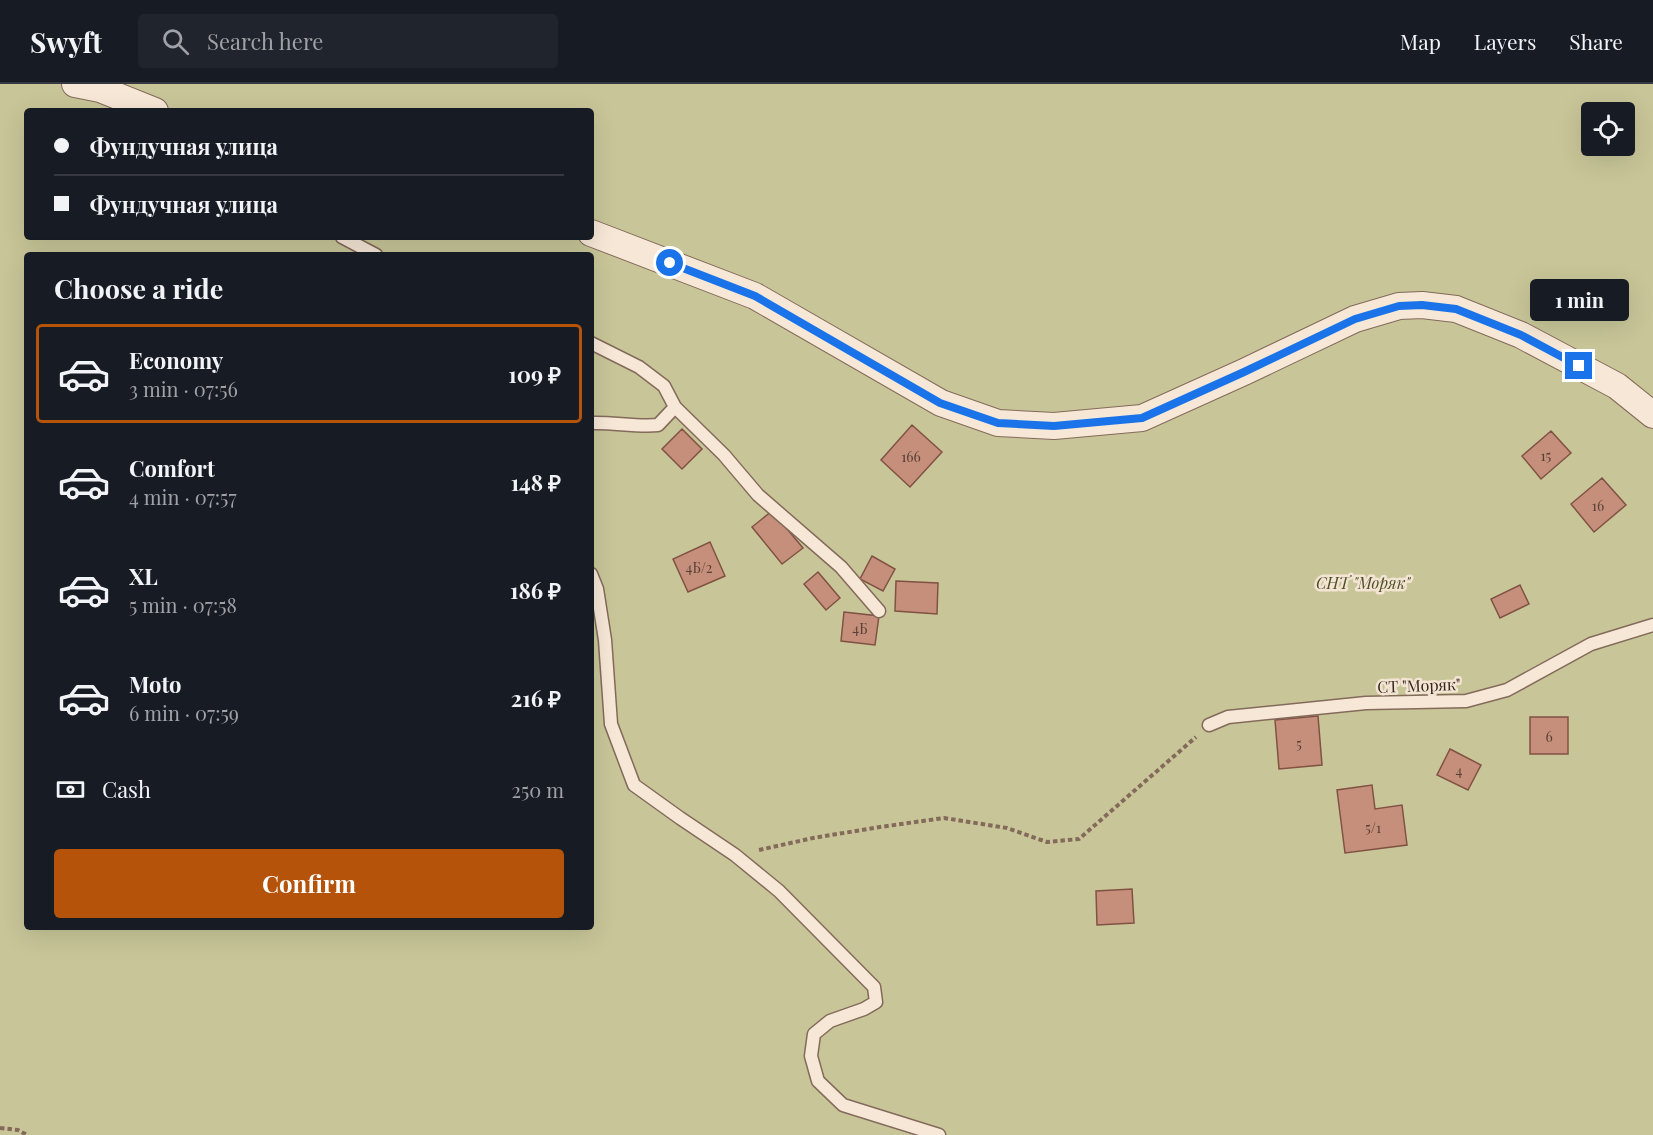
<!DOCTYPE html>
<html lang="en">
<head>
<meta charset="utf-8">
<style>
	body { margin:0; font-family:"Playfair Display",serif; background:#20242c; color:#f1f3f6; height:100vh; display:flex; flex-direction:column; font-size:22px; white-space:nowrap }
	* { box-sizing:border-box; margin:0 }
	p { font-size:20px; color:#9ea1a6 }
	.icon { flex:none; width:33px; height:33px; fill:none; stroke:currentColor; stroke-width:2; stroke-linecap:round; stroke-linejoin:round }
	.map { position:relative; flex:1; overflow:hidden }
	.drawer { position:absolute; left:24px; top:168px; width:570px; height:678px; display:flex; flex-direction:column; background:#171b24; border-radius:6px; box-shadow:0 6px 24px #0002 }
	.drawer>* { flex:none }
	.top-card { position:absolute; left:24px; top:24px; width:570px; height:132px; border-radius:6px; box-shadow:0 6px 24px #0002; display:grid; align-content:center; height:132px; padding:0 30px; background:#171b24 }
	.controls { position:absolute; left:1581px; top:18px; display:grid; gap:12px }
	.controls a { display:grid; place-items:center; width:54px; height:54px; border-radius:6px; background:#171b24; box-shadow:0 6px 24px #0002; font-size:30px }
	.end { position:absolute; width:27px; height:27px; margin:-14px; border:8px solid #1a73e8; background:#fff; box-shadow:0 0 0 3px #fff }
	.from { border-radius:50% }
	.bubble { position:absolute; height:42px; border-radius:6px; background:#171b24; box-shadow:0 6px 24px #0002; font-size:20px; font-weight:700; line-height:42px; text-align:center }
	.top-card b { display:flex; align-items:center; gap:21px; height:57px; font-size:22px }
	.top-card b+b { border-top:2px solid #363941 }
	.top-card i { width:15px; height:15px; background:#f1f3f6 }
	ul { padding:0; list-style:none }
	li { display:flex; align-items:center; gap:18px; height:99px; margin:0 12px 9px; padding:0 18px; border:3px solid transparent; border-radius:6px }
	li div { flex:1 }
	li b { display:block; font-size:22px }
	li em { font-style:normal; font-weight:700 }
	li.active { border-color:#b45309 }
	li>.icon { width:54px; height:54px; stroke-width:1.5 }
	h2 { padding:0 30px; font-size:27px; line-height:72px }
	.pay { display:flex; align-items:center; gap:15px; height:66px; padding:0 30px; font-size:22px }
	.pay p { margin-inline-start:auto }
	.button { display:flex; gap:12px; margin-top:auto; padding:12px 30px }
	.button a { flex:1; height:69px; border-radius:6px; background:#b45309; color:#fff; font-size:24px; font-weight:700; line-height:69px; text-align:center }
	header { display:flex; align-items:center; gap:36px; box-sizing:border-box; height:84px; padding:0 30px; background:#171b24; border-bottom:2px solid #363941 }
	header strong { font-size:28px }
	nav { display:flex; gap:33px; margin-inline-start:auto; font-size:21px }
	.search { width:420px; height:54px; background:#20242c; display:flex; align-items:center; gap:15px; box-sizing:border-box; padding:0 21px; border-radius:6px; color:#9ea1a6; font-size:22px }
	.map>svg:first-child { display:block }
	.green { fill:#c8c698; fill-rule:evenodd }
	.building { fill:#c68f7c; stroke:#815243; stroke-width:1.5 }
	.lines { fill:none; stroke-linecap:round; stroke-linejoin:round }
	.service-casing { stroke:#846a5b; stroke-width:15 }
	.minor-casing { stroke:#846a5b; stroke-width:28 }
	.path { stroke:#846a5b; stroke-width:4; stroke-dasharray:4.5 3; stroke-linecap:butt }
	.service { stroke:#f6e7d6; stroke-width:12 }
	.minor { stroke:#f6e7d6; stroke-width:26 }
	.route { stroke:#1a73e8; stroke-width:8 }
	.labels { text-anchor:middle; dominant-baseline:central; stroke-width:5; stroke-linejoin:round; paint-order:stroke }
	.number-label { font-size:14px; fill:#594036 }
	.park-label { font-size:16px; font-style:italic; fill:#4c5026; stroke:#f3e4d3 }
	.street-label { font-size:16px; fill:#35261e; stroke:#f3e4d3 }
</style>
</head>
<body>
<header>
<strong>Swyft</strong>
<div class="search"><svg class="icon" aria-label="search" viewBox="0 0 24 24"><circle cx="10" cy="10" r="6"/><path d="M15 15l6 6"/></svg>Search here</div>
<nav><a>Map</a><a>Layers</a><a>Share</a></nav>
</header>
<div class="map">
<svg width="1653" height="1051" viewBox="0 0 1653 1051">
	<rect width="100%" height="100%" fill="#ebd9c4"/>
	<path class="green" d="M0,0H1653V1051H0ZM27,27H591V153H27ZM1592,28H1624V62H1592ZM27,171H591V843H27Z"/>
	<path class="building" d="M912,341L942,368L910,403L881,376Z
		M682,345L702,365L682,385L662,365Z
		M1551,347L1571,369L1541,395L1522,372Z
		M1602,394L1626,421L1594,448L1571,420Z
		M772,427L803,464L782,480L752,443Z
		M710,458L725,492L688,508L673,475Z
		M872,472L895,485L883,507L860,495Z
		M818,488L840,514L826,526L804,500Z
		M896,497L938,499L937,530L895,527Z
		M1520,501L1529,520L1500,534L1491,515Z
		M844,528L879,532L875,561L841,557Z
		M1318,632L1322,681L1279,685L1275,636Z
		M1530,633H1568V670H1530Z
		M1450,665L1481,681L1468,706L1437,691Z
		M1372,701L1375,725L1402,721L1407,761L1345,769L1337,706Z
		M1132,805L1134,839L1097,841L1096,807Z"/>
	<g class="lines">
		<g class="service-casing">
			<path id="service" d="M342,153L376,171
				M591,259L639,283L664,302L675,323L658,341C635,343 613,338 591,339
				M675,323L724,371L758,411L841,483L879,527
				M591,490L597,505L605,556L611,640L634,701L680,734L735,771L779,807L874,903L876,918L864,925L830,937L814,950L811,972L818,997L843,1021L939,1051
				M1209,641L1228,633L1366,619L1466,617L1507,606L1591,560L1653,541"/>
		</g>
		<g class="minor-casing">
			<path id="minor" d="M75,0L100,5L155,27
				M591,149L755,212L941,319L998,339L1054,342L1142,334L1244,288L1355,235L1399,222L1422,221L1456,225L1521,251L1617,302L1653,331"/>
		</g>
		<path class="path" d="M759,766L813,754L880,743L944,734L1007,744L1047,758L1079,755L1196,653
			M0,1044L18,1046L27,1051"/>
		<use href="#service" class="service"/>
		<use href="#minor" class="minor"/>
	</g>
	<g class="lines">
		<path class="route" d="M670,179L755,212L940,319L998,339L1054,342L1142,334L1244,288L1355,235L1399,222L1422,221L1456,225L1521,251L1579,282"/>
	</g>
	<g class="labels">
		<g class="number-label">
			<text x="1546" y="371">15</text>
			<text x="911" y="372">166</text>
			<text x="1598" y="421">16</text>
			<text x="699" y="483">4Б/2</text>
			<text x="860" y="544">4Б</text>
			<text x="1549" y="652">6</text>
			<text x="1299" y="659">5</text>
			<text x="1459" y="686">4</text>
			<text x="1373" y="743">5/1</text>
		</g>
		<g class="park-label">
			<text x="1363" y="498">СНТ "Моряк"</text>
		</g>
		<g class="street-label">
			<text transform="translate(1419 601) rotate(-2)">СТ "Моряк"</text>
		</g>
	</g>
</svg>
<div class="controls">
<a><svg class="icon" aria-label="locate" viewBox="0 0 24 24"><circle cx="12" cy="12" r="6"/><path d="M12 2v4M12 18v4M2 12h4M18 12h4"/></svg></a>
</div>
<i class="end from" style="left:670px;top:179px"></i>
<i class="end" style="left:1579px;top:282px"></i>
<div class="bubble" style="left:1530px;top:195px;width:99px">1 min</div>
<div class="top-card">
<b><i class="from"></i>Фундучная улица</b>
<b><i></i>Фундучная улица</b>
</div>
<section class="drawer">
<h2>Choose a ride</h2>
<ul>
<li class="active"><svg class="icon" aria-label="car" viewBox="0 0 24 24"><path d="M5 17H2v-5l4-1 3-4h7l3 4 3 1v5h-3M9 17h6M6 11h13"/><circle cx="7" cy="17" r="2"/><circle cx="17" cy="17" r="2"/></svg><div><b>Economy</b><p>3 min · 07:56</p></div><em>109 ₽</em></li>
<li><svg class="icon" aria-label="car" viewBox="0 0 24 24"><path d="M5 17H2v-5l4-1 3-4h7l3 4 3 1v5h-3M9 17h6M6 11h13"/><circle cx="7" cy="17" r="2"/><circle cx="17" cy="17" r="2"/></svg><div><b>Comfort</b><p>4 min · 07:57</p></div><em>148 ₽</em></li>
<li><svg class="icon" aria-label="car" viewBox="0 0 24 24"><path d="M5 17H2v-5l4-1 3-4h7l3 4 3 1v5h-3M9 17h6M6 11h13"/><circle cx="7" cy="17" r="2"/><circle cx="17" cy="17" r="2"/></svg><div><b>XL</b><p>5 min · 07:58</p></div><em>186 ₽</em></li>
<li><svg class="icon" aria-label="car" viewBox="0 0 24 24"><path d="M5 17H2v-5l4-1 3-4h7l3 4 3 1v5h-3M9 17h6M6 11h13"/><circle cx="7" cy="17" r="2"/><circle cx="17" cy="17" r="2"/></svg><div><b>Moto</b><p>6 min · 07:59</p></div><em>216 ₽</em></li>
</ul>
<div class="pay"><svg class="icon" aria-label="cash" viewBox="0 0 24 24"><path d="M3 7h18v10H3z"/><circle cx="12" cy="12" r="2"/></svg>Cash<p>250 m</p></div>
<div class="button"><a>Confirm</a></div>
</section>
</div>
</body>
</html>
